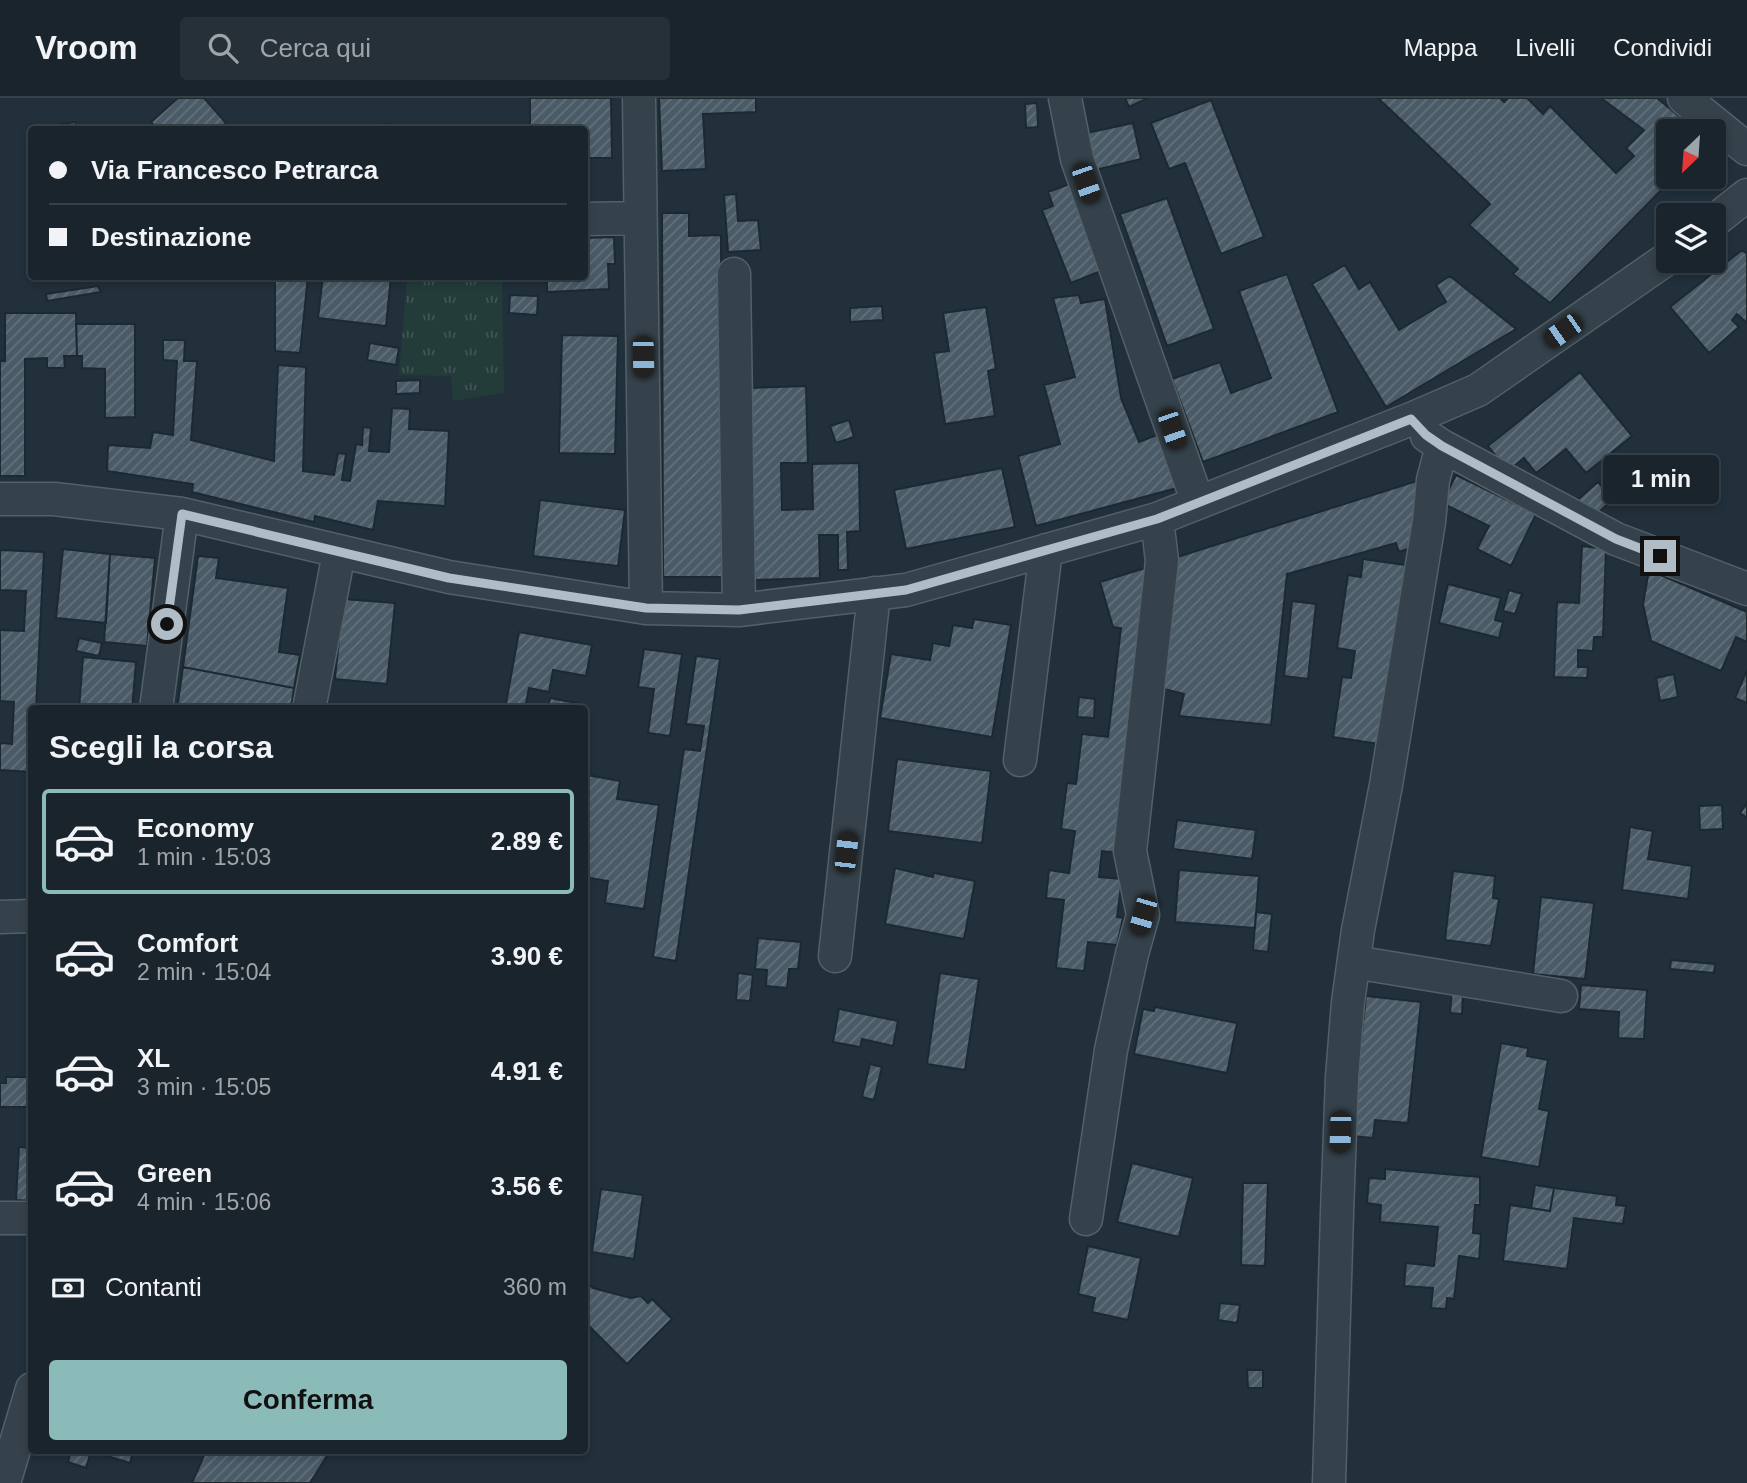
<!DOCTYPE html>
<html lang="it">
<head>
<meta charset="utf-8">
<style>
	body { margin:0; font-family:Helvetica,sans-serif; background:#263038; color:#f1f3f6; height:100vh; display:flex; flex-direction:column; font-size:26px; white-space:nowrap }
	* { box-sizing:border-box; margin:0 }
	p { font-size:23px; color:#9fa4a9 }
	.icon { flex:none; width:38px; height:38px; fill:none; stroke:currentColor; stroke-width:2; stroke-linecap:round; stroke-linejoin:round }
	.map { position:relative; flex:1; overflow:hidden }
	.drawer { position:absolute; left:28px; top:607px; width:560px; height:749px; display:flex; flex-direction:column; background:#19242c; border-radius:7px; box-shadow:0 4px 10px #0003,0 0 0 2px #374148 }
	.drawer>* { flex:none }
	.guide { position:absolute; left:28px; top:28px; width:560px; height:154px; border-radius:7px; box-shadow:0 4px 10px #0003,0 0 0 2px #374148; display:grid; align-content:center; height:154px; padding:0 21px; background:#19242c }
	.needle { width:46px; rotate:205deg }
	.fabs { position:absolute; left:1656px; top:21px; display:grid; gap:14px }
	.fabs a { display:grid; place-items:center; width:70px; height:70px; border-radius:7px; background:#19242c; box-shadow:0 4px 10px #0003,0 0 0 2px #374148; font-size:35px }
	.end { position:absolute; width:32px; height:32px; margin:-16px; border:9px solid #b0bdc7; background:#111; box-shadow:0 0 0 4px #111 }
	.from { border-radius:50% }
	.bubble { position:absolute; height:49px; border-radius:7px; background:#19242c; box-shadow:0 4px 10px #0003,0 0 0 2px #374148; font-size:23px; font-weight:700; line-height:49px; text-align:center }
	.car { position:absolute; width:21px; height:42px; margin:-21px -10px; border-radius:9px; box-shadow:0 0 5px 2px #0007; background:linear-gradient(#222 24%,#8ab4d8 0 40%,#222 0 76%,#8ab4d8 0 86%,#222 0) }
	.guide b { display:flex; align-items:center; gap:24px; height:66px; font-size:26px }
	.guide b+b { border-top:2px solid #374148 }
	.guide i { width:18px; height:18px; background:#f1f3f6 }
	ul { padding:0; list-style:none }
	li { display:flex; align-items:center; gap:21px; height:105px; margin:0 14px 10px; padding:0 7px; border:4px solid transparent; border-radius:7px }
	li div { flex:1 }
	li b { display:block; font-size:26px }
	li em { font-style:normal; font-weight:700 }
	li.current { border-color:#8bbbb9 }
	li>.icon { width:63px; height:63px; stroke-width:1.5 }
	h2 { padding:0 21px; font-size:32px; line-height:84px }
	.pay { display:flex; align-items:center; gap:18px; height:77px; padding:0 21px; font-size:26px }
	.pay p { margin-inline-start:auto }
	.primary-button { display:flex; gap:14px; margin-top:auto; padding:14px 21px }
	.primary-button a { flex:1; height:80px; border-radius:7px; background:#8bbbb9; color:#111; font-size:28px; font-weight:700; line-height:80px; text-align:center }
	header { display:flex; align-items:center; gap:42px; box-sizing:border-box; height:98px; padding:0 35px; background:#19242c; border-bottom:2px solid #374148 }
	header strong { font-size:33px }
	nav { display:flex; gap:38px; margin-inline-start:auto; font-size:24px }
	.search { width:490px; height:63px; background:#263038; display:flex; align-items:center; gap:18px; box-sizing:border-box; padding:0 24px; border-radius:7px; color:#9fa4a9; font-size:26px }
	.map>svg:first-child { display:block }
	.grass { fill:url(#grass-tufts) }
	.building { fill:url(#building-hatch); stroke:#1d2931; stroke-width:2 }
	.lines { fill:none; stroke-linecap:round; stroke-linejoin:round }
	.minor-casing { stroke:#536069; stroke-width:35 }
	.minor { stroke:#35424b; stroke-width:32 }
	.route { stroke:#b0bdc7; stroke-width:9 }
</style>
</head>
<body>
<header>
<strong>Vroom</strong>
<div class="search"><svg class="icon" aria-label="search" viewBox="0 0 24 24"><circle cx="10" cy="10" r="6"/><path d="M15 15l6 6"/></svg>Cerca qui</div>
<nav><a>Mappa</a><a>Livelli</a><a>Condividi</a></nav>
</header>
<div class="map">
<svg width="1747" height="1385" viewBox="0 0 1747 1385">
	<defs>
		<pattern id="grass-tufts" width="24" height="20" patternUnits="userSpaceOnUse" patternTransform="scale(1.75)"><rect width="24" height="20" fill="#233c3a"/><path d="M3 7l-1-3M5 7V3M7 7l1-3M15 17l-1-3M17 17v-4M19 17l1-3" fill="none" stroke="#405655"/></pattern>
		<pattern id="building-hatch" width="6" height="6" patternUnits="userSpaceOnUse" patternTransform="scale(1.75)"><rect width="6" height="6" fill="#4a5b67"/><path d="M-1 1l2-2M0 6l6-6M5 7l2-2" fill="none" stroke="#62717b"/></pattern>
	</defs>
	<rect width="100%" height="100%" fill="#21303b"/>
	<path class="grass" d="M407,179H502L504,295L453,303L451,278L399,277Z"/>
	<path class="building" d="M178,0H204L226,25L218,32H158L151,24Z
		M530,0H611L612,60H584V32H530Z
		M659,0H756V14L703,16L706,71L662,73Z
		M1125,0H1148L1129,9Z
		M1378,0H1500L1504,4L1508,0H1527L1543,16L1550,8L1616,75L1634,58L1626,50L1644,32L1601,0H1657L1697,33H1668V79H1674L1550,205L1513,176L1518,171L1469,127L1490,106Z
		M1211,2L1264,139L1221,156L1185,65L1169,71L1151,25Z
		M1037,5L1038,29L1026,30L1025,6Z
		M76,24L77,32H62L61,26Z
		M1133,25L1141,61L1091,73L1082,36Z
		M391,26V32H375V27Z
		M1072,85L1106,171L1071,185L1042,112L1053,108L1048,94Z
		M736,96L738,123L758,122L761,152L728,154L724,97Z
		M1167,100L1214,231L1167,248L1120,116Z
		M662,115H689V138L721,137L722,479H663Z
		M614,139L615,166H608L609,191L547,194V178H584V140Z
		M1742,152L1747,156V225L1737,216L1732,222L1739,229L1709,255L1670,209Z
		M1345,167L1359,191L1370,184L1399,232L1446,204L1436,187L1450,178L1516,231L1386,309L1312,186Z
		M1287,176L1338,314L1203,364L1172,281L1220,264L1231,295L1271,280L1239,193Z
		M275,178H308L300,255L275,253Z
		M323,178H391L386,228L318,220Z
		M98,188L101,194L47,203L46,196Z
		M510,197L538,198L537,217L509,215Z
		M1079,197L1081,205L1105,201L1121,300L1139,344L1157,337L1177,390L1036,428L1018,358L1060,346L1044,287L1075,279L1053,200Z
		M882,208L883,222L850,224V210Z
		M986,209L996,271L988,273L995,318L945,326L934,255L949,253L943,215Z
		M5,215H76L77,258H64L65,270H47V260L25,261V378H0V263H5Z
		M76,226H135V319L105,320V271L82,270V258H77Z
		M562,237L618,238L615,356L559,355Z
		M163,242H185L184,263H197L191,342L274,363L278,267L306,269L303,373L334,377L338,355L346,356L342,382L350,383L356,346L362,347L363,329L371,330L369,353L389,354L392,310L410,311L409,331L449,333L445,408L378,403L373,432L315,418L314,424L192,394L193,386L107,373L108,347L150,350L153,334L173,337L177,263L163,262Z
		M370,245L399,250L396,267L367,262Z
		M1580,274L1632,338L1586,375L1566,351L1536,375L1524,360L1508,373L1488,348Z
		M420,282V295L396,296V283Z
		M806,288L808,365H781L782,412L813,411L812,366L859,365L860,433L847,434L848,472H838V437H819L820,480L753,482L748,290Z
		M849,322L854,339L836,345L830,328Z
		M1694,361L1710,380L1688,398L1672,379Z
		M1002,370L1015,429L906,451L894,392Z
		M1456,377L1536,416L1511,468L1477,451L1489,428L1442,405Z
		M1420,382L1419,447L1399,454L1396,445L1287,476L1271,627L1179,618L1184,596L1160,590L1171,461Z
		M1598,384L1613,401L1597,416L1574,405Z
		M540,402L625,412L618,468L533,458Z
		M1582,448L1606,451L1603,539H1594L1593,553L1578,552V569H1588L1587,580L1554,579L1557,504L1579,505Z
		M63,451L110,456L106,525L56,520Z
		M0,452L44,454L36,611H32V674L0,672V645L12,646L14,604L0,603V532L24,533L26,493L0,492Z
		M110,456L155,460L147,548L104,544Z
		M198,458L219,460L216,480L288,490L279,554L300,557L294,590L183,569Z
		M1363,461L1412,468L1386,647L1333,639L1342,579L1351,580L1355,553L1337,550L1348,477L1361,479Z
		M1155,467L1120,755L1102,753L1099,779L1122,781L1117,819L1123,820L1117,847L1088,844L1084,873L1056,870L1064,802L1046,800L1049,772L1069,775L1075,733L1061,731L1067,685L1076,686L1082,636L1108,639L1121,530L1113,529L1100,484Z
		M1649,472L1747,514V544L1736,539L1721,573L1651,543L1643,506Z
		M1448,486L1501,500L1495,522L1503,524L1499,540L1439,525Z
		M1509,492L1522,496L1515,516L1503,513Z
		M343,501L395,505L387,586L335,581Z
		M1292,503L1316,506L1308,581L1284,578Z
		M974,521L1011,527L992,639L880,620L891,556L930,562L933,545L949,548L953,527L972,530Z
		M519,534L592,547L586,578L553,572L549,594L529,590L525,611H505Z
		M79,540L102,545L99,558L76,553Z
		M644,551L682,556L670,638L648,635L654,591L638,589Z
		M696,558L720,561L676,863L653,859L684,651L700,653L704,628L686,626Z
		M83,559L136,564L132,611H79Z
		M183,569L294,590L291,611H177Z
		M1747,572V605L1735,600Z
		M1674,576L1678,599L1660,603L1656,580Z
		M1079,599L1095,601L1094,620L1077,619Z
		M550,600L582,606L581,611H548Z
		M897,661L991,673L982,745L888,733Z
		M587,677L620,683L617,701L659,707L644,811L605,805L608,783L584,779V694Z
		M1747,705V720L1740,715Z
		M1722,707L1723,731L1700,732L1699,708Z
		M1177,722L1256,732L1252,761L1173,751Z
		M1630,729L1653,733L1648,761L1692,768L1688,801L1622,792Z
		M32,755V792L27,791Z
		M895,770L933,779L934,775L975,783L964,841L885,826Z
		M1179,772L1259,778L1255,830L1175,824Z
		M1453,773L1495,778L1493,800L1499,801L1491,848L1445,842Z
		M1541,799L1594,805L1585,881L1533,876Z
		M1256,814L1272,816L1268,854L1253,852Z
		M758,840L801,844L798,871H789L787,890L766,888L767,872L755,871Z
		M1671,862L1715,866L1714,875L1670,871Z
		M738,875L753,877L750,903L736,902Z
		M940,875L979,881L965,972L927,966Z
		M1581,887L1647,892L1644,941L1618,940L1619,914L1579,911Z
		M1452,893L1463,894L1462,916L1450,915Z
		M1366,898L1421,904L1408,1025L1375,1022L1373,1040L1351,1038Z
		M1155,909L1237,925L1227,975L1134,956L1143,911L1154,913Z
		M839,911L898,923L893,948L862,941L860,949L833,944Z
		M1501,945L1528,950L1527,958L1548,962L1539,1011L1549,1013L1539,1069L1481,1059Z
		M870,966L882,969L874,1002L862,999Z
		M6,979H32V1009H0V985H6Z
		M19,1049L32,1050V1103L16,1102Z
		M1132,1065L1193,1080L1179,1139L1117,1124Z
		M1385,1071L1480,1079V1107H1475L1473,1135L1481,1136L1479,1161L1459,1158L1454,1201L1447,1200L1446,1211L1431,1210L1433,1190L1404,1188L1406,1165L1434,1168L1438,1129L1380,1124L1381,1107L1367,1105L1369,1080L1385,1081Z
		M1243,1085H1268L1265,1168L1241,1167Z
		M1535,1087L1554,1090L1550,1113L1531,1110Z
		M1554,1090L1617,1098L1616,1107L1626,1108L1623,1126L1574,1120L1567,1171L1503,1163L1510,1107L1550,1113Z
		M601,1091L643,1097L634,1161L592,1154Z
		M1088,1148L1141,1160L1128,1222L1092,1214L1095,1200L1078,1196Z
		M585,1182L593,1190L631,1200L641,1198L648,1205L652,1201L672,1221L627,1266L587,1226L584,1228Z
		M1220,1205L1240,1207L1237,1225L1218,1222Z
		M1247,1272H1263V1290H1248Z
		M71,1353H133L130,1365L91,1353L86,1370L68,1364Z
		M206,1353H330L310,1385H192Z"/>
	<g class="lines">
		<g class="minor-casing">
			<path id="minor" d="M639,0L646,510
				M1065,0L1077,61L1198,405
				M1684,0L1747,51
				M584,121L640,120
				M1713,124L1747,97
				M734,176L739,512
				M1427,338L1442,348L1616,441L1747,491
				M0,401H54L182,416L449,479L646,510L739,512L906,492L1157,421L1411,321L1478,292L1668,160
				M156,611L182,416
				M309,611L339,455
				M1020,662L1046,452
				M0,819L32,818
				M835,858L874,495
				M1354,864L1561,898
				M0,1120H32
				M1086,1121L1111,952L1132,856L1143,817L1130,753L1162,463L1157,421
				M4,1385L32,1291
				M1329,1385L1337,1115L1342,979L1348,904L1358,832L1386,687L1429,424L1433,382L1442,348"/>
		</g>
		<use href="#minor" class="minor"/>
	</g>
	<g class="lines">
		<path class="route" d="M167,526L182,416L449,480L646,510L739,512L906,492L1068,446L1157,421L1411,321L1426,337L1442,348L1616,441L1660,458"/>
	</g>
</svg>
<div class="fabs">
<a><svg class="needle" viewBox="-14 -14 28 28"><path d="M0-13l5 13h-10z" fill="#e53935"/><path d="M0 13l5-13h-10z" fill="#9fa4a9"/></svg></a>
<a><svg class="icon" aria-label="layers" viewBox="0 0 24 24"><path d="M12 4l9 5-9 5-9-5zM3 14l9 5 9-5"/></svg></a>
</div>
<i class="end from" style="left:167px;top:526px"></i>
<i class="end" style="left:1660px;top:458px"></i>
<div class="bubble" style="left:1603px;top:357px;width:116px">1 min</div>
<i class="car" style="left:1086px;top:85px;rotate:161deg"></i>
<i class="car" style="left:1563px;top:233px;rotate:235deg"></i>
<i class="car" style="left:643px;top:259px;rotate:179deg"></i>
<i class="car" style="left:1172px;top:331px;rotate:161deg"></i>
<i class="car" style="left:846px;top:754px;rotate:6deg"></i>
<i class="car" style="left:1143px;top:817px;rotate:196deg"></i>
<i class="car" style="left:1340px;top:1034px;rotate:182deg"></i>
<div class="guide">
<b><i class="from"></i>Via Francesco Petrarca</b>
<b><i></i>Destinazione</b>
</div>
<section class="drawer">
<h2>Scegli la corsa</h2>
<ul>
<li class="current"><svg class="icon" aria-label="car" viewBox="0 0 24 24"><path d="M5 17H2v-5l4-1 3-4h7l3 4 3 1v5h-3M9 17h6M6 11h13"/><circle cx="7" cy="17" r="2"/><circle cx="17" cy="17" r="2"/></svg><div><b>Economy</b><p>1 min · 15:03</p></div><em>2.89 €</em></li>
<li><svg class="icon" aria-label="car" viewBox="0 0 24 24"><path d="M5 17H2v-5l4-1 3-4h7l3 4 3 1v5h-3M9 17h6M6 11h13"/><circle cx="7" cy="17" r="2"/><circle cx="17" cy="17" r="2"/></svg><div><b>Comfort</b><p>2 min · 15:04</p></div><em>3.90 €</em></li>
<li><svg class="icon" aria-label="car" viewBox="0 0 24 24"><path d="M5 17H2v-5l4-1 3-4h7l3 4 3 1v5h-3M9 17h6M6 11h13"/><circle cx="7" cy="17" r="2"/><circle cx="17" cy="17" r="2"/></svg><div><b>XL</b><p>3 min · 15:05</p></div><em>4.91 €</em></li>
<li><svg class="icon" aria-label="car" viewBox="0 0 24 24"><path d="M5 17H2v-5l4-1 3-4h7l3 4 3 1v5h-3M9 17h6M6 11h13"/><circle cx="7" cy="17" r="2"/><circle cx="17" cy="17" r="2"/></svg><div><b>Green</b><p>4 min · 15:06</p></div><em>3.56 €</em></li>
</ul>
<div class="pay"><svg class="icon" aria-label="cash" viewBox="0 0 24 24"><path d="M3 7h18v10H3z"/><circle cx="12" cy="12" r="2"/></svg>Contanti<p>360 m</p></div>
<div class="primary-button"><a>Conferma</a></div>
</section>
</div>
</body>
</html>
